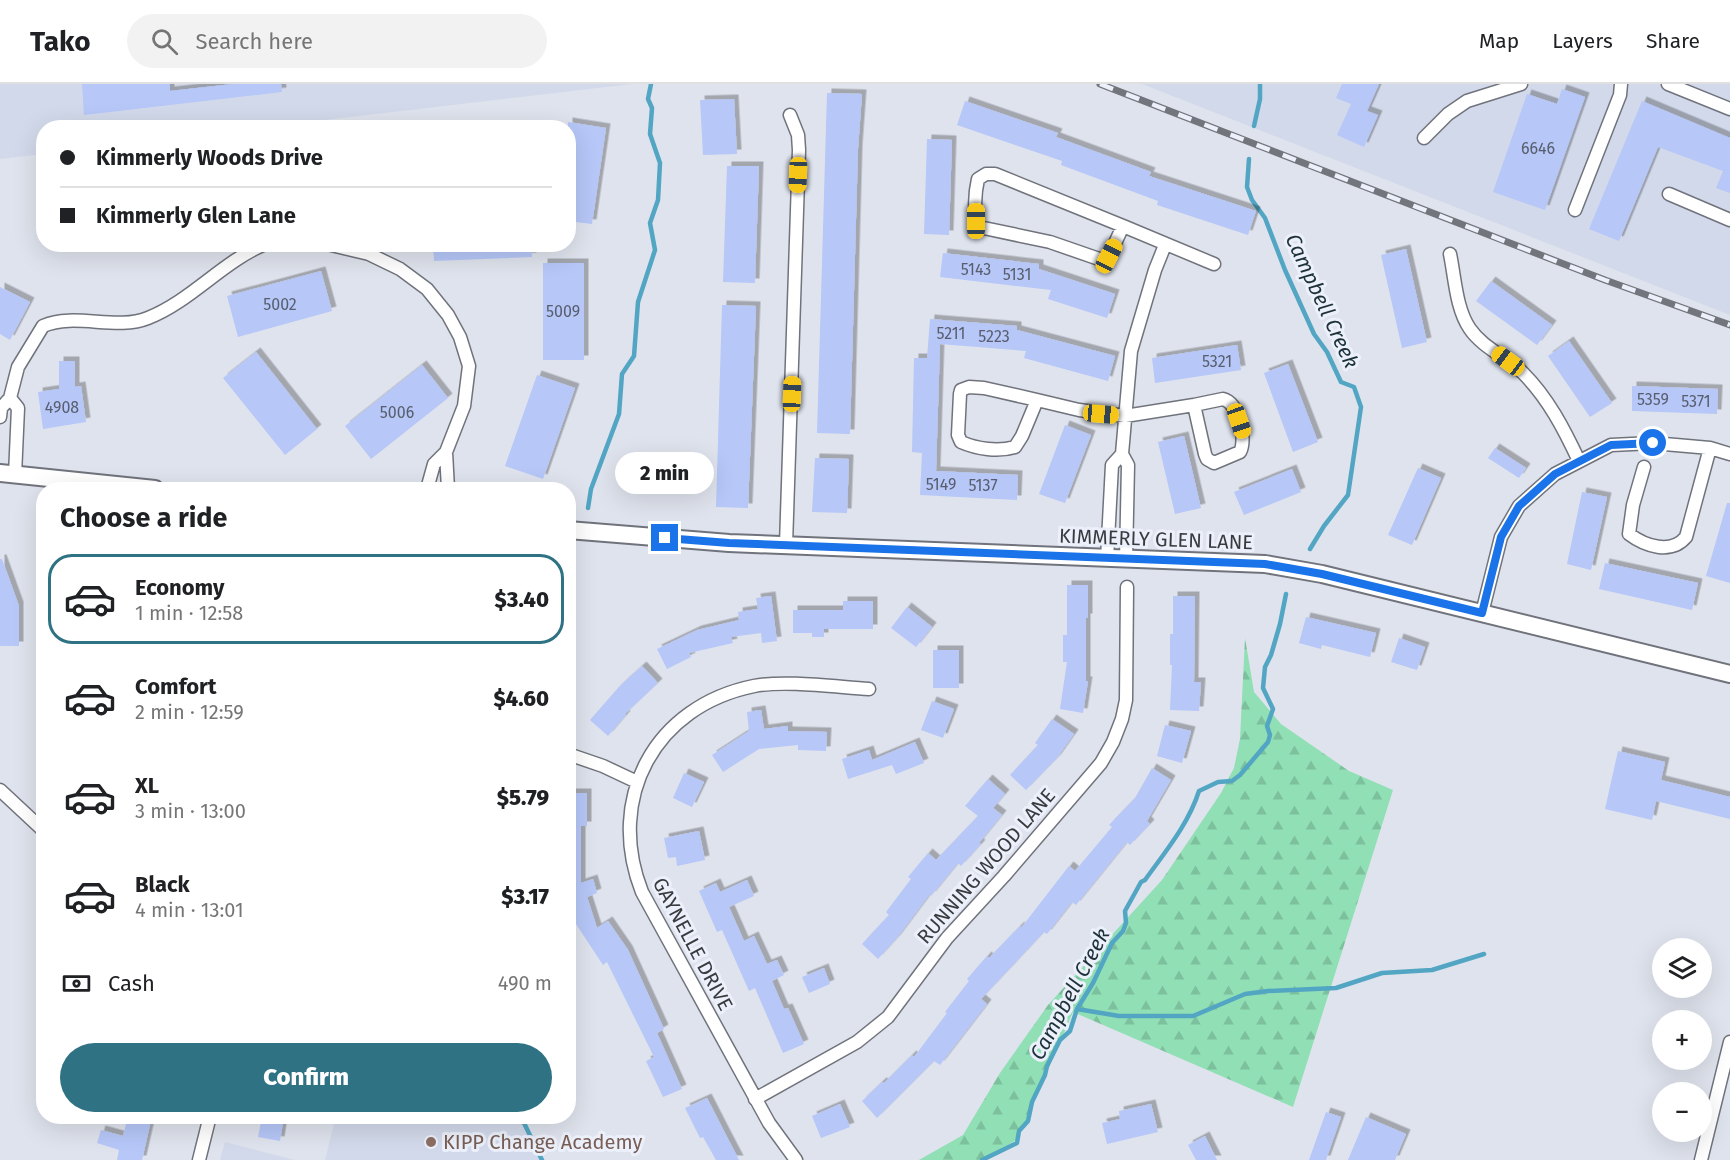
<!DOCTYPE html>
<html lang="en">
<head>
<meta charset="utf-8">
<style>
	body { margin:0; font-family:"Fira Sans",sans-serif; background:#f2f2f2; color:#202124; height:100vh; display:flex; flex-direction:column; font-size:22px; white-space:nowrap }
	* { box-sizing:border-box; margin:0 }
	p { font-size:20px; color:#757577 }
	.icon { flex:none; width:33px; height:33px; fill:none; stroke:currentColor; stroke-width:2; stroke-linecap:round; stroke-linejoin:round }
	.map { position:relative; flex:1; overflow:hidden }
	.drawer { position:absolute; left:36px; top:398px; width:540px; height:642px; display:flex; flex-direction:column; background:#fff; border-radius:24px; box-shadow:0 6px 24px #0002 }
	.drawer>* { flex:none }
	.hud { position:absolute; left:36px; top:36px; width:540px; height:132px; border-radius:24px; box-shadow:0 6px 24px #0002; display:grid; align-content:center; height:132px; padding:0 24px; background:#fff }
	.controls { position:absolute; left:1652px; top:854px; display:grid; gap:12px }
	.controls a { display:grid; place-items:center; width:60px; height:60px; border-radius:50%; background:#fff; box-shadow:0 6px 24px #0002; font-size:30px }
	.end { position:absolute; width:27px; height:27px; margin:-14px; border:8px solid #1a73e8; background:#fff; box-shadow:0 0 0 3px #fff }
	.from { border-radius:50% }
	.bubble { position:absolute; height:42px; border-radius:21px; background:#fff; box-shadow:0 6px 24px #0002; font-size:20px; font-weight:800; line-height:42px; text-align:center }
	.car { position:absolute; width:18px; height:36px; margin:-18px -9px; border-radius:8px; box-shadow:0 0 4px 2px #0007; background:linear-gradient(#f5c518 24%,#345 0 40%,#f5c518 0 76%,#345 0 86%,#f5c518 0) }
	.hud b { display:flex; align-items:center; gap:21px; height:57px; font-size:22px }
	.hud b+b { border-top:2px solid #e0e0e0 }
	.hud i { width:15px; height:15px; background:#202124 }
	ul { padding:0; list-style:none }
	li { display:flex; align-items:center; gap:18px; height:90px; margin:0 12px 9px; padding:0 12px; border:3px solid transparent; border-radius:24px }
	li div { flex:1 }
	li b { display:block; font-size:22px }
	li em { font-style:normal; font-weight:800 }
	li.on { border-color:#2e7283 }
	li>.icon { width:54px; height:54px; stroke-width:1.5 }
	h2 { padding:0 24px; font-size:27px; line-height:72px }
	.pay { display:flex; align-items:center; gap:15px; height:66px; padding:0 24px; font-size:22px }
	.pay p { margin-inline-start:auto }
	.primary-button { display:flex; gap:12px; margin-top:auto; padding:12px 24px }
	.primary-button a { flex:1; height:69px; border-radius:36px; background:#2e7283; color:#fff; font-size:24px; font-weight:800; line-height:69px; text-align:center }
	header { display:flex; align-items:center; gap:36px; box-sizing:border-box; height:84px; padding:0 30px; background:#fff; border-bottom:2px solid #e0e0e0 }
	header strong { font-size:28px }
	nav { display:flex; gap:33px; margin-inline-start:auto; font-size:21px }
	.search { width:420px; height:54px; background:#f2f2f2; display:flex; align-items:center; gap:15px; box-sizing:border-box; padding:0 21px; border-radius:33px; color:#757577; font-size:22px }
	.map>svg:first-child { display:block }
	.built { fill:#d2d9ea }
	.forest { fill:url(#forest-firs) }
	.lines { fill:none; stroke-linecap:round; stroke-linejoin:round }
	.stream { stroke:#52a6c3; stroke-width:4.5 }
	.building { fill:#b6c7f8; filter:url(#shadow) }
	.minor-casing { stroke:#70737c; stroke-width:15 }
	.tertiary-casing { stroke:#70737c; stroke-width:20 }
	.minor { stroke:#fff; stroke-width:12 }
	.tertiary { stroke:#fff; stroke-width:16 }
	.rail-casing { stroke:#72757b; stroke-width:7 }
	.rail { stroke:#ecf0fb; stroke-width:4.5; stroke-dasharray:14; stroke-linecap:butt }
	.route { stroke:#1a73e8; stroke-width:8 }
	.education-dot { fill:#8d6e63; stroke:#ecf0fb; stroke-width:2 }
	.labels { text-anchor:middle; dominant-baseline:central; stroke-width:6; stroke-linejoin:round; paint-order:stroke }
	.number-label { font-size:16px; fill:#585e6d }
	.street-label { font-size:20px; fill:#393b3f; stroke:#ecf0fb }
	.education-label { font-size:20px; fill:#785e54; stroke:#ecf0fb; text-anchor:start }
	.water-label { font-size:21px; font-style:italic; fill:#1d3139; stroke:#ecf0fb }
</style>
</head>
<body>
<header>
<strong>Tako</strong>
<div class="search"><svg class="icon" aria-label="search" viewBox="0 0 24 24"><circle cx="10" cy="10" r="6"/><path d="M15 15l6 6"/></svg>Search here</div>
<nav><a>Map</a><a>Layers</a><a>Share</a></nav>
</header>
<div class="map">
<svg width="1730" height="1076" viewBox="0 0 1730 1076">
	<defs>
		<pattern id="forest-firs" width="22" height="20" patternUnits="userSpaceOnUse" patternTransform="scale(1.5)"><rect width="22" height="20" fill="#90dfb5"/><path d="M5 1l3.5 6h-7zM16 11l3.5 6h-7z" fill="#7dc09d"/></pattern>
		<filter id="shadow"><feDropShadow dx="4.5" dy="-4.5" stdDeviation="0" flood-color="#0004"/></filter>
	</defs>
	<rect width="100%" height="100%" fill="#dfe3ed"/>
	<path class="built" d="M0,0H631L265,43L44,44L43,70L0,75Z
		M1142,0H1730V231Z
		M336,1032H473L524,1039L542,1076H325Z
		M225,1058L295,1076H220Z"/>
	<path class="forest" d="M1245,554L1254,608L1281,640L1349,687L1393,706L1293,1023L1073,928L1018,1055L983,1076H919L963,1051L1000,989L1048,921L1162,796L1221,709L1234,684L1240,655Z"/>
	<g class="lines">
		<path class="stream" d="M1254,42L1260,15V0
			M1249,75L1247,103L1252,116L1265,134L1285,186L1314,250L1327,268L1341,298L1354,303L1361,323L1348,411L1324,442L1310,465
			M588,424L591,405L619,330L622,290L634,272L638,218L655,166L650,139L658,116L660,79L650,50L652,24L648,15L651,0
			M1077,925L1119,932H1193L1245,910L1268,907L1336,904L1382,889L1432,886L1484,870
			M516,1032L524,1039L542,1076
			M982,1076L1017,1059L1019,1047L1028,1037L1032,1018L1045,991L1047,982L1060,956L1070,947L1077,925L1093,899L1112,859L1123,847L1126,839L1125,827L1141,798L1145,796C1165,768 1188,741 1199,707L1218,698L1232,697L1240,691L1268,658L1270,651L1267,642L1273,625L1263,604L1265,583L1271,571L1280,540L1286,510"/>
	</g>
	<path class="building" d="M82,0H170V7L233,0H281L282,8L84,31Z
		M1342,0H1379L1367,27L1378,31L1364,63L1337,51L1351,20L1336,14Z
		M1562,5L1585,13L1545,126L1493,108L1527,10L1557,20Z
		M827,9L862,10L858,65L850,350L817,349Z
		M734,15L737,70L703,71L700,16Z
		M965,17L1058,49L1056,53L1151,88L1149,92L1256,127L1248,151L1157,121L1158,117L1061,81L1062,77L957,41Z
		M1642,17L1730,54V109L1716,104L1723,87L1658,63L1619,157L1589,145Z
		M568,38L606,44L592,140L568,137Z
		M927,55L952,56L949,151L924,150Z
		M727,82H759L755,199L723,198Z
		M433,160H531L532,173L434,177Z
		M1406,165L1427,258L1402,264L1381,171Z
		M943,169L1039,180V185L1115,210L1107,234L1048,215L1051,206L940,193Z
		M543,179H584V276H543Z
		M321,187L332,227L238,253L227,212Z
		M1491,197L1552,241L1537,261L1476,217Z
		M0,203L30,218L10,256L0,250Z
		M722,221L756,222L748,424L716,423Z
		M930,235L1017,242V246L1115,272L1108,297L1024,274L1026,267L940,260L936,387L1018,391L1017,416L920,411L922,369L912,368L914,274H927Z
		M1569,257L1612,319L1590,333L1548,272Z
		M1237,261L1241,286L1155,299L1152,274Z
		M256,268L317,345L285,371L223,294Z
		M59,277H75V303L81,302L86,338L43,345L38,308L59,305Z
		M1288,280L1318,358L1293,368L1264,289Z
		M422,281L448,314L371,375L345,342Z
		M537,291L575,304L543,395L505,382Z
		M1632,302L1718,305L1717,330L1632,327Z
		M1065,341L1091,351L1065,419L1039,410Z
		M1184,352L1201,424L1175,430L1158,358Z
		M1495,364L1526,384L1519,394L1488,374Z
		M815,374L849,375L847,429L812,428Z
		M1418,384L1441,394L1412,461L1388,451Z
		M1292,385L1301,408L1244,431L1234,408Z
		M1582,408L1607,413L1591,486L1567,480Z
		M1727,419H1730V499L1706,492Z
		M0,475H2L19,522V562H0Z
		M1605,479L1698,499L1692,526L1599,505Z
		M1067,501H1088V534H1086V597H1088L1083,629L1060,625L1067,578H1063V551H1067Z
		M771,512L777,557L762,559L761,549L731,553L733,559L689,569L691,573L667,585L657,565L697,546L739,536L738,528L758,525L756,514Z
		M1173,512H1195L1194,598H1201L1199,627L1170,626L1172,581H1170V550H1173Z
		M843,517H873V545H824V553H812V549H793V526H843Z
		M907,523L932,543L916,563L891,544Z
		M1306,533L1376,549L1370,573L1322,561L1321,565L1299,559Z
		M1399,554L1425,563L1417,586L1391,578Z
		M933,566H959V604H933Z
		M642,582L658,599L625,630L626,631L608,652L590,636L619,603Z
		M932,617L954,625L943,654L921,646Z
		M761,626L764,645L788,642V647L827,648L826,667L798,666V661L759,665L723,688L712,671L749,647L747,628Z
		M1052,635L1074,650L1057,674L1026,706L1010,691L1038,661L1035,659Z
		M1165,641L1191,647L1182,679L1157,672Z
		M915,658L924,679L896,690L892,681L848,695L842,675L869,666L872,676Z
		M1618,667L1665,678L1661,696L1730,713V735L1656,717L1652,736L1605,725Z
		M1152,684L1171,696L1147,737L1150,740L1130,761L1127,758L1076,821L1072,818L1047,850L1044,848L981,915L987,920L940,981L934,977L877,1034L862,1017L882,998L884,999L912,971L914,973L947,929L945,928L969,897L967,895L987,872L989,874L1020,842L1021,844L1069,782L1075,787L1112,743L1109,741L1135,714Z
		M684,689L704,698L692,723L673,714Z
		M988,695L1005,710L993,724L1002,731L979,759L981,760L961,782L958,779L931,812L930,810L897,854L878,875L862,860L889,831L886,828L911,795L908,793L928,769L936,776L978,732L965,722Z
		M568,709H587V742H581V799L593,795L597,809L587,813L597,844L608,837L628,866L664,945L657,949L682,1005L663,1013L646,977L654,973L607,878L603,881L574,837L568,839Z
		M699,747L705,776L677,782L676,773L668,774L664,754Z
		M747,796L754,812L729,823L744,857L754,852L767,880L777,876L784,891L772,897L784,925L788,924L804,960L783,969L755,904L749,907L722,846L717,848L699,807L716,799L720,808Z
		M824,884L830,900L809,909L802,893Z
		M707,1014L727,1053L739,1076H716L703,1053L700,1054L685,1024Z
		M840,1020L850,1043L821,1054L812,1032Z
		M1151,1020L1158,1048L1107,1060L1102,1039L1120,1035L1119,1027Z
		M1326,1028L1341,1033L1326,1076H1309Z
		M128,1032H152L142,1076H117L119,1066L97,1059L101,1046L123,1052Z
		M262,1032H284L280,1057L258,1053Z
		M1366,1033L1406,1050L1395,1076H1348Z
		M1205,1052L1217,1076H1196L1188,1061Z"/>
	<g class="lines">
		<g class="minor-casing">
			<path id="minor" d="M1668,0L1730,25
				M1424,54L1448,30L1467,17L1521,0
				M986,90H995L1123,142L1109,172L1102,176L1050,158L979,143C973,130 975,108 978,95Z
				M1669,110L1730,136
				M1575,126L1620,11L1621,0
				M1123,142L1214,180
				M327,160L369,170L400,185L427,205L448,231L460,253L469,282L464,322L446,368L434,380L427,405
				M1450,170C1455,194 1456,225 1470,245C1483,264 1507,273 1523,289C1548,314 1564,345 1579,377
				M969,303L984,304L1037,316L1022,352L1015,363C998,368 977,365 961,358L958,351L960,310L961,306Z
				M10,314L18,324L15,391
				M1223,315C1239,319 1247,355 1240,368L1214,379L1207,375L1205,370L1194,321Z
				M1037,316L1079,326L1125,332L1194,321
				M0,333L1,324L10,314L18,283L43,242C75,228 116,247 148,234C191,217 222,178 265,160
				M446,368L448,405
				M1644,383L1633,421L1629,450C1645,462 1671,471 1686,453L1710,364
				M786,461L799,66L798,51L790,31
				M1107,475L1112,381L1122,370
				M1126,476L1128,381L1122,370L1131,267L1155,186L1165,161
				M1482,529L1501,453L1519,422L1555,390L1611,361L1653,359L1710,364L1730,370
				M568,670L603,682L637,698
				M0,706L44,747
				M755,1015L857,958L888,933L947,854L1004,792L1101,679L1113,658L1122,635L1126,616L1127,503
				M199,1076L210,1032
				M796,1076L769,1039L642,808C605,714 655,622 754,602C785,596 836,603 869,605
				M1701,1076L1730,958"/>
		</g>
		<g class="tertiary-casing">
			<path id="tertiary" d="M0,389L155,405
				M568,446L729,459L1265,480L1322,490L1730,590"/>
		</g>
		<use href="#minor" class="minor"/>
		<use href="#tertiary" class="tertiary"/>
		<g class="rail-casing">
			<path id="rail" d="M1100,0L1605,196L1730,241"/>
		</g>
		<use href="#rail" class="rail"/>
	</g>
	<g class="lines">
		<path class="route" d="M665,454L729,459L1265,480L1322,490L1482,529L1501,453L1519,422L1555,390L1611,361L1653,359"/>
	</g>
	<circle class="education-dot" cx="431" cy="1058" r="6"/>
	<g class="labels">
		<g class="number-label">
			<text x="1538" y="64">6646</text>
			<text x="976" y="185">5143</text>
			<text x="1017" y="190">5131</text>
			<text x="280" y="220">5002</text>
			<text x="563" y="227">5009</text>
			<text x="951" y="249">5211</text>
			<text x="994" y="252">5223</text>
			<text x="1217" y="277">5321</text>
			<text x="1653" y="315">5359</text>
			<text x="1696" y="317">5371</text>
			<text x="62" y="323">4908</text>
			<text x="397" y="328">5006</text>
			<text x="941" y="400">5149</text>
			<text x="983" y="401">5137</text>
		</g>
		<g class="street-label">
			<text transform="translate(1156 455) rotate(2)">KIMMERLY GLEN LANE</text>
			<text transform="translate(986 782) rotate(-49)">RUNNING WOOD LANE</text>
			<text transform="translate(693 860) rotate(62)">GAYNELLE DRIVE</text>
		</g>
		<g class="education-label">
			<text x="443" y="1058">KIPP Change Academy</text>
		</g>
		<g class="water-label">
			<text transform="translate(1322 217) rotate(65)">Campbell Creek</text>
			<text transform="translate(1070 910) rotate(-62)">Campbell Creek</text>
		</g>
	</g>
</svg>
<div class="controls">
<a><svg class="icon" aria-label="layers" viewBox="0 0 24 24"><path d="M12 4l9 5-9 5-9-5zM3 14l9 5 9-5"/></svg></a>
<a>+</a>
<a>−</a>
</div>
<i class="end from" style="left:1653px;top:359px"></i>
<i class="end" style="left:665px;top:454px"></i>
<div class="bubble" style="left:615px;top:368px;width:99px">2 min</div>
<i class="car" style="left:798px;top:91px;rotate:182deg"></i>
<i class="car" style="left:976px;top:137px;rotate:0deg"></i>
<i class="car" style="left:1109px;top:172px;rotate:27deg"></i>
<i class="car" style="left:1508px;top:277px;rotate:307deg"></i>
<i class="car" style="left:792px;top:310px;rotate:2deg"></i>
<i class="car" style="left:1101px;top:330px;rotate:95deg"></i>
<i class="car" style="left:1239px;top:337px;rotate:161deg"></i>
<div class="hud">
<b><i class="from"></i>Kimmerly Woods Drive</b>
<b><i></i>Kimmerly Glen Lane</b>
</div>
<section class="drawer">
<h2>Choose a ride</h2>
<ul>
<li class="on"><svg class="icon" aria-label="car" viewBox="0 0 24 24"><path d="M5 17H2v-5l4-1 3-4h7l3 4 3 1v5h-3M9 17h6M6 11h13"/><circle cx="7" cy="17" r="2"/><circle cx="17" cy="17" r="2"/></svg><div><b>Economy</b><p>1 min · 12:58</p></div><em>$3.40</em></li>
<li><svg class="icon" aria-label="car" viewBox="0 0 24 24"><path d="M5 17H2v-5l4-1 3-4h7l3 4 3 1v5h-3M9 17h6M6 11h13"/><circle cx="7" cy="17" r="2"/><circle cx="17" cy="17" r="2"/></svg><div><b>Comfort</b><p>2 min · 12:59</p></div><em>$4.60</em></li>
<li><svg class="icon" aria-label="car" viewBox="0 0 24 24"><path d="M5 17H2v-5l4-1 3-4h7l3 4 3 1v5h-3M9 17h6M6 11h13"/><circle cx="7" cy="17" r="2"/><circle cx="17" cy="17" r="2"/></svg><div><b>XL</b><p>3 min · 13:00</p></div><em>$5.79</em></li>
<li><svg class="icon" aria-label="car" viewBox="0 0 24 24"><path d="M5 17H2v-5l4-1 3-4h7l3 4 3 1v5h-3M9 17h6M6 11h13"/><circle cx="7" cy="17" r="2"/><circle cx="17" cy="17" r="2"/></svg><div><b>Black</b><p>4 min · 13:01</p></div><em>$3.17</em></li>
</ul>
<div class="pay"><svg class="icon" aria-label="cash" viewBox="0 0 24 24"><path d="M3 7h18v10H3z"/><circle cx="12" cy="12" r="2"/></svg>Cash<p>490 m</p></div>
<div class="primary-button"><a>Confirm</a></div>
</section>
</div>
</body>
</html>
